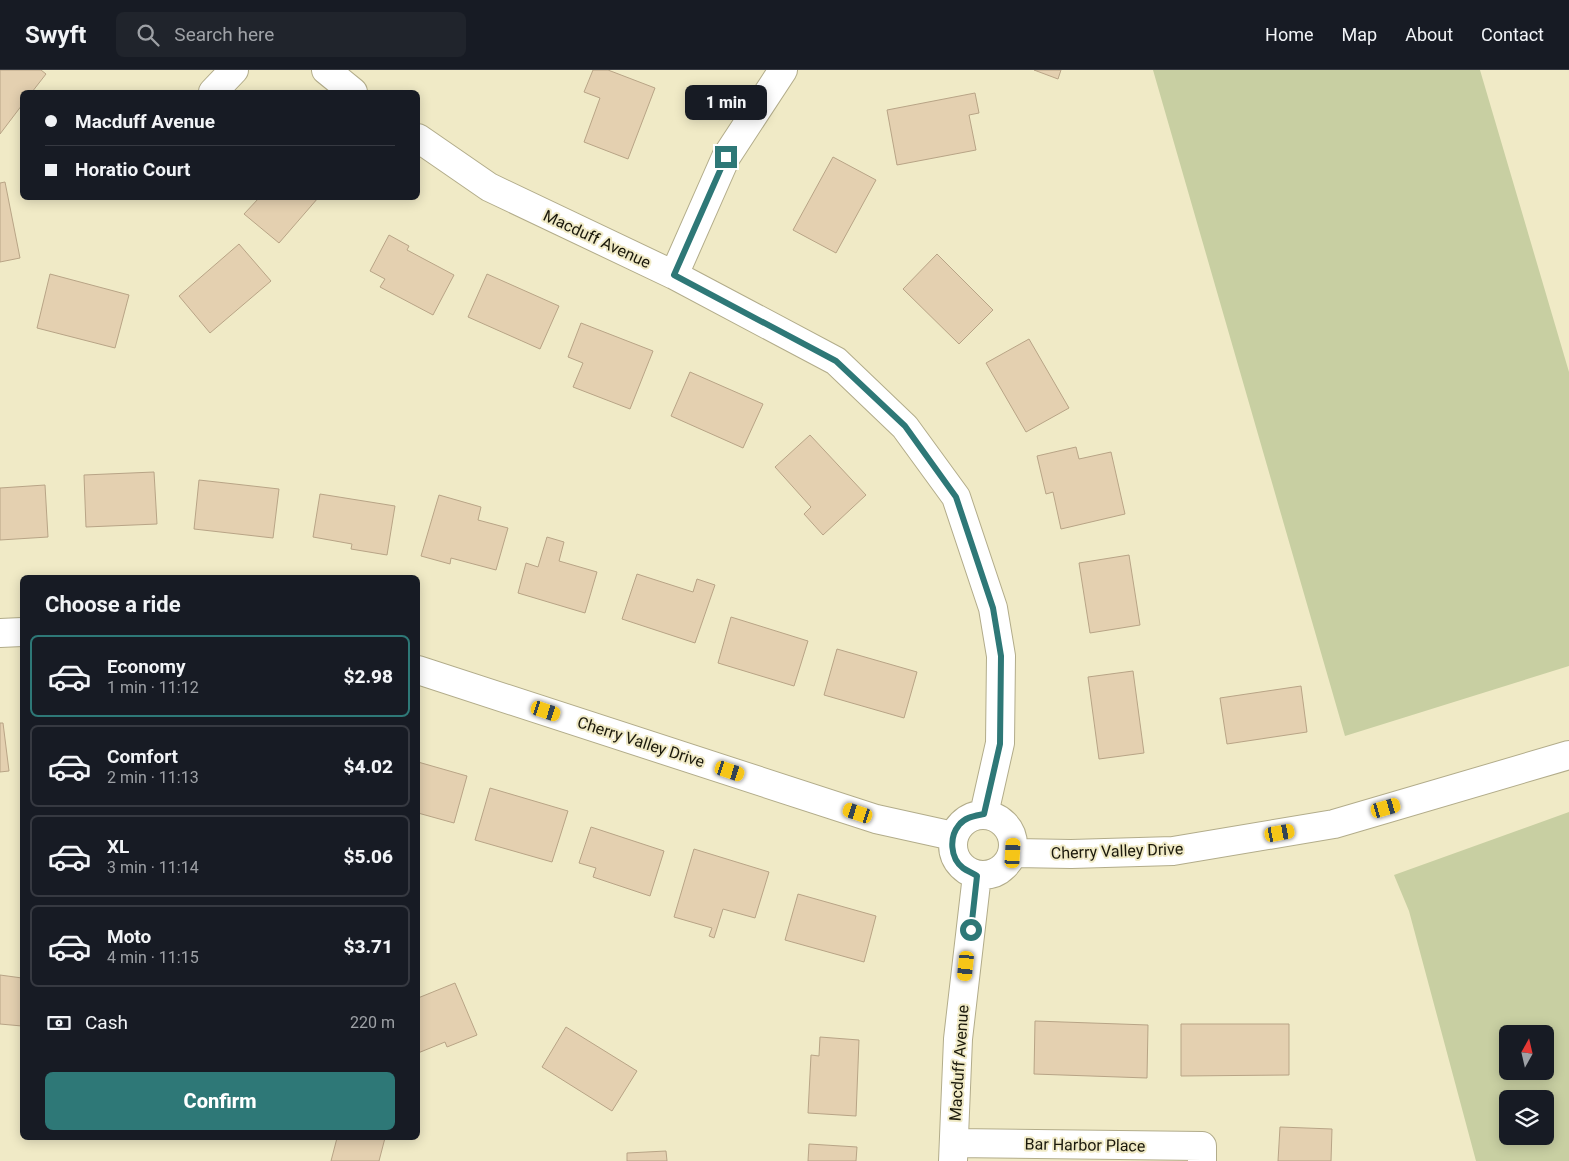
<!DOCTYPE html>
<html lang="en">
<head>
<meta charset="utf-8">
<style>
	body { margin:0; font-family:Roboto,sans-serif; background:#20242c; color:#f1f3f6; height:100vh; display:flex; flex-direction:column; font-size:19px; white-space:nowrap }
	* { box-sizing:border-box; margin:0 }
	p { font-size:16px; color:#9ea1a6 }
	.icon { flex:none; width:28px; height:28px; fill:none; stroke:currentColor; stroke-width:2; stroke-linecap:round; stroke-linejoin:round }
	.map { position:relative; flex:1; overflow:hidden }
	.side { position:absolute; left:20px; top:505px; width:400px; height:565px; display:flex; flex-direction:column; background:#171b24; border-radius:8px; box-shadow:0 2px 12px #0003 }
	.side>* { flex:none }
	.hud { position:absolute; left:20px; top:20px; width:400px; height:110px; border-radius:8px; box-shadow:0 2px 12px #0003; display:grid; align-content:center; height:110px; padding:0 25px; background:#171b24 }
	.needle { width:32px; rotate:8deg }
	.tools { position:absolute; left:1499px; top:955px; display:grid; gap:10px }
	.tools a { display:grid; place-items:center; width:55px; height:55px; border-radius:8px; background:#171b24; box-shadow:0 2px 12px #0003; font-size:25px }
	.end { position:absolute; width:22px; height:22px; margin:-11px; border:6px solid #2e7877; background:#fff; box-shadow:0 0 0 2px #fff }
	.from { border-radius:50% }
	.bubble { position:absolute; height:35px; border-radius:8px; background:#171b24; box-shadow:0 2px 12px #0003; font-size:16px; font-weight:800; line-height:35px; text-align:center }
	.car { position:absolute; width:15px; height:30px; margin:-15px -8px; border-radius:6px; box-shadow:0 0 4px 1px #0007; background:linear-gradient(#f5c518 24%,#345 0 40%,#f5c518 0 76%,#345 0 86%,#f5c518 0) }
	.hud b { display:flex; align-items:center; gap:18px; height:48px; font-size:19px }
	.hud b+b { border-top:1px solid #363941 }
	.hud i { width:12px; height:12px; background:#f1f3f6 }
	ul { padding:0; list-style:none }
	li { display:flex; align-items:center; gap:15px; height:82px; margin:0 10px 8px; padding:0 15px; border:2px solid #363941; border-radius:8px }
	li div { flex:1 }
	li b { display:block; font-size:19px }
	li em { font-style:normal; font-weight:800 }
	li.selected { border-color:#2e7877 }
	li>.icon { width:45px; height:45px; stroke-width:1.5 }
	h2 { padding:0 25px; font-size:22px; line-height:60px }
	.pay { display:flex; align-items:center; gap:12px; height:55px; padding:0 25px; font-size:19px }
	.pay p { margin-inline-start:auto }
	.primary-button { display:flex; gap:10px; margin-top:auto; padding:10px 25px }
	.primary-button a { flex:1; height:58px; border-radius:8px; background:#2e7877; color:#fff; font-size:20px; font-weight:800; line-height:58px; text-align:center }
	header { display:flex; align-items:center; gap:30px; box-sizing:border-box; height:70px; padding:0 25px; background:#171b24; border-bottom:1px solid #363941 }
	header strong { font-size:24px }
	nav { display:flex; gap:28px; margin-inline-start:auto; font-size:18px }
	.search { width:350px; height:45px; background:#20242c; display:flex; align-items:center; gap:12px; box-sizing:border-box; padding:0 18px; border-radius:8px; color:#9ea1a6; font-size:19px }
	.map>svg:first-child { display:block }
	.green { fill:#c8cfa2; fill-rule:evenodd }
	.building { fill:#e4d0b0; stroke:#b8a486 }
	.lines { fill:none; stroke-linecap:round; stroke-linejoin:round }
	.minor-casing { stroke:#b2ac8a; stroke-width:30 }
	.minor { stroke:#fff; stroke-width:28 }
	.route { stroke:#2e7877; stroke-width:6 }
	.labels { text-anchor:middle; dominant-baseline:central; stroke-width:4; stroke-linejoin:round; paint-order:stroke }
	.street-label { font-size:16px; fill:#1b190c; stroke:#f0eac6 }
</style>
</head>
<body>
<header>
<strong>Swyft</strong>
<div class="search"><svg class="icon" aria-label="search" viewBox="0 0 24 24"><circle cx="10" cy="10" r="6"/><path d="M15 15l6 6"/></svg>Search here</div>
<nav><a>Home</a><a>Map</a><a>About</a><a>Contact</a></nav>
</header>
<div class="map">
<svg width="1569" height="1091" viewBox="0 0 1569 1091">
	<rect width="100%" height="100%" fill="#f0eac6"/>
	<path class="green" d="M1153,0H1480L1569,302V596L1345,666Z
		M1569,742V1091H1476L1409,841L1394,805ZM1508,964H1545V1001H1508ZM1508,1029H1545V1066H1508Z"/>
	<path class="building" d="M0,0H41L46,4L32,22H22V35L0,64Z
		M593,0H608L655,18L628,89L584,72L600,28L584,22Z
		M1034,0H1061L1058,9Z
		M975,23L979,43L969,45L976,80L897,95L887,40Z
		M833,87L876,110L836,183L793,160Z
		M5,112L20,188L0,192V113Z
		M259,128H318L279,173L244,144Z
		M389,165L409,176L407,180L454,205L433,245L380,217L385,209L370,201Z
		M239,174L271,211L210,263L179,226Z
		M937,184L993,240L959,274L903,219Z
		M50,204L129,225L115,278L37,258Z
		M487,204L559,236L540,279L468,247Z
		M581,253L653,281L630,339L573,317L583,293L568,287Z
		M1029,269L1069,338L1026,362L986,293Z
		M690,302L763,334L743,378L671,346Z
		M810,365L866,425L823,465L804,444L811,437L775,397Z
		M1076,377L1079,389L1111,382L1125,444L1061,459L1053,422L1046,424L1037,386Z
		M154,402L157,454L86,457L84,405Z
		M199,410L279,419L273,468L194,459Z
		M45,415L48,467L0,470V418Z
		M320,424L395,436L387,485L351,479L352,474L313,467Z
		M439,425L481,437L478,450L508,458L496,500L451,488L450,494L421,486Z
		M547,467L564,472L559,491L597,502L585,543L518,523L526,493L538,497Z
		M1129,485L1140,555L1090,563L1079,493Z
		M637,504L693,522L697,509L715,515L695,573L622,549Z
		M731,547L808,571L794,616L718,593Z
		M837,579L917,602L904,648L824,625Z
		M1133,601L1144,683L1099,689L1088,607Z
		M1301,616L1307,662L1227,674L1220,628Z
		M0,653H3L9,701L0,702Z
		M418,692L467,706L454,753L418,743Z
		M490,718L568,741L552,792L475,770Z
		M591,757L664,781L650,826L593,807L596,798L579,793Z
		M694,779L769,802L755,848L723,839L714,868L709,866L712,858L674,847Z
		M798,824L876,846L864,892L785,870Z
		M0,905L22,908V956L0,954Z
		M455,913L477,965L447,977L445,972L418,983V928Z
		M1035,951L1148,955L1147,1008L1034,1004Z
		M1181,954H1289V1005L1181,1006Z
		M566,957L637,1001L612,1041L542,997Z
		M820,967L859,970L856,1046L808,1043L811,985L819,986Z
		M1280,1057L1332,1059L1331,1091H1278Z
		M337,1068H385L379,1091H331Z
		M809,1074L857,1077L856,1091H808Z
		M666,1081L667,1091H627V1083Z"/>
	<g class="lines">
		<g class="minor-casing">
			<path id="minor" d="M326,0L353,22
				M213,22L234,0
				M418,68L489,117L674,205L836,291L905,357L956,427L993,538L1001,586L1000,673L984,744
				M674,205L726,87L783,0
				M0,563L22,562
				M418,600L876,749L953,766
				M953 775a30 30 0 1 1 60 0a30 30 0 1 1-60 0Z
				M1013,783L1071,784L1173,781L1334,754L1569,685
				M954,1073L1202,1076V1091
				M953,1091L958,969L977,805"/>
		</g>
		<use href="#minor" class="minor"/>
	</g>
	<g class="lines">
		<path class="route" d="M726,87L674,205L836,291L905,356L956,427L993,538L1001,586L1000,674L984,744C975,746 965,747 959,755C949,767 950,788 963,798C967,801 973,803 977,806L971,860"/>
	</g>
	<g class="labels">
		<g class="street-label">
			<text transform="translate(597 169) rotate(25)">Macduff Avenue</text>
			<text transform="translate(641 672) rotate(18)">Cherry Valley Drive</text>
			<text transform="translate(1117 781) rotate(-2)">Cherry Valley Drive</text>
			<text transform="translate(959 993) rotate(-86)">Macduff Avenue</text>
			<text transform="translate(1085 1075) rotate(1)">Bar Harbor Place</text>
		</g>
	</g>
</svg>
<div class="tools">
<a><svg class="needle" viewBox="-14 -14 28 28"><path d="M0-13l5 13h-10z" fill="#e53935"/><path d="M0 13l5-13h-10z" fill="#9ea1a6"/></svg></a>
<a><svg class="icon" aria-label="layers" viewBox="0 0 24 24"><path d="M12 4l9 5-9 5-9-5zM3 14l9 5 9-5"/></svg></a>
</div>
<i class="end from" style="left:971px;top:860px"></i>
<i class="end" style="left:726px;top:87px"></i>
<div class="bubble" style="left:685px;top:15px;width:82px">1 min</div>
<i class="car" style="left:546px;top:641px;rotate:108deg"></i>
<i class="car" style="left:730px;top:701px;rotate:108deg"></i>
<i class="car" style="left:1386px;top:738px;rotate:74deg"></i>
<i class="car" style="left:858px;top:743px;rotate:288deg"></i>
<i class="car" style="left:1280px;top:763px;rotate:80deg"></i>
<i class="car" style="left:1013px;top:783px;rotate:3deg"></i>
<i class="car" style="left:966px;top:896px;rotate:186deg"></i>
<div class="hud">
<b><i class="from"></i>Macduff Avenue</b>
<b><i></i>Horatio Court</b>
</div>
<section class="side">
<h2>Choose a ride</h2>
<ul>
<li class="selected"><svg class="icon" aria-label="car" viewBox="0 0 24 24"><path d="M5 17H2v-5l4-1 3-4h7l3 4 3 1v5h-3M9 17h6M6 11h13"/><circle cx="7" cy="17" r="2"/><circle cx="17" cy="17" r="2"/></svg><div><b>Economy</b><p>1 min · 11:12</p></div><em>$2.98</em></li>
<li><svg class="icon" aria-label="car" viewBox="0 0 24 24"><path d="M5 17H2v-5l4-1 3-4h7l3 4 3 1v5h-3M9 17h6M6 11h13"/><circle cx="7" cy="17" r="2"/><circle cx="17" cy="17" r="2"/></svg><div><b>Comfort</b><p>2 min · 11:13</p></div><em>$4.02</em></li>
<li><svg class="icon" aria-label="car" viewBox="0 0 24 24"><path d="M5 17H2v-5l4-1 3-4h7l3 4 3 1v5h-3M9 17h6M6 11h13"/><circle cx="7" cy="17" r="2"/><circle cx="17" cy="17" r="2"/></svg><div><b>XL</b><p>3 min · 11:14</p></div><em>$5.06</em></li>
<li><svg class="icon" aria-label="car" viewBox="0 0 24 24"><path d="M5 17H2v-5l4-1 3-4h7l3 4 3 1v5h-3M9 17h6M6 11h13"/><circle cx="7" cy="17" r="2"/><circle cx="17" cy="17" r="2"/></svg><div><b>Moto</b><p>4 min · 11:15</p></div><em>$3.71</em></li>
</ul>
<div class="pay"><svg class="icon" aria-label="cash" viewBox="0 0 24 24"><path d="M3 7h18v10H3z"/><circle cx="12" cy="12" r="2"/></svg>Cash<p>220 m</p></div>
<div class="primary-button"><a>Confirm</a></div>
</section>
</div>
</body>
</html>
